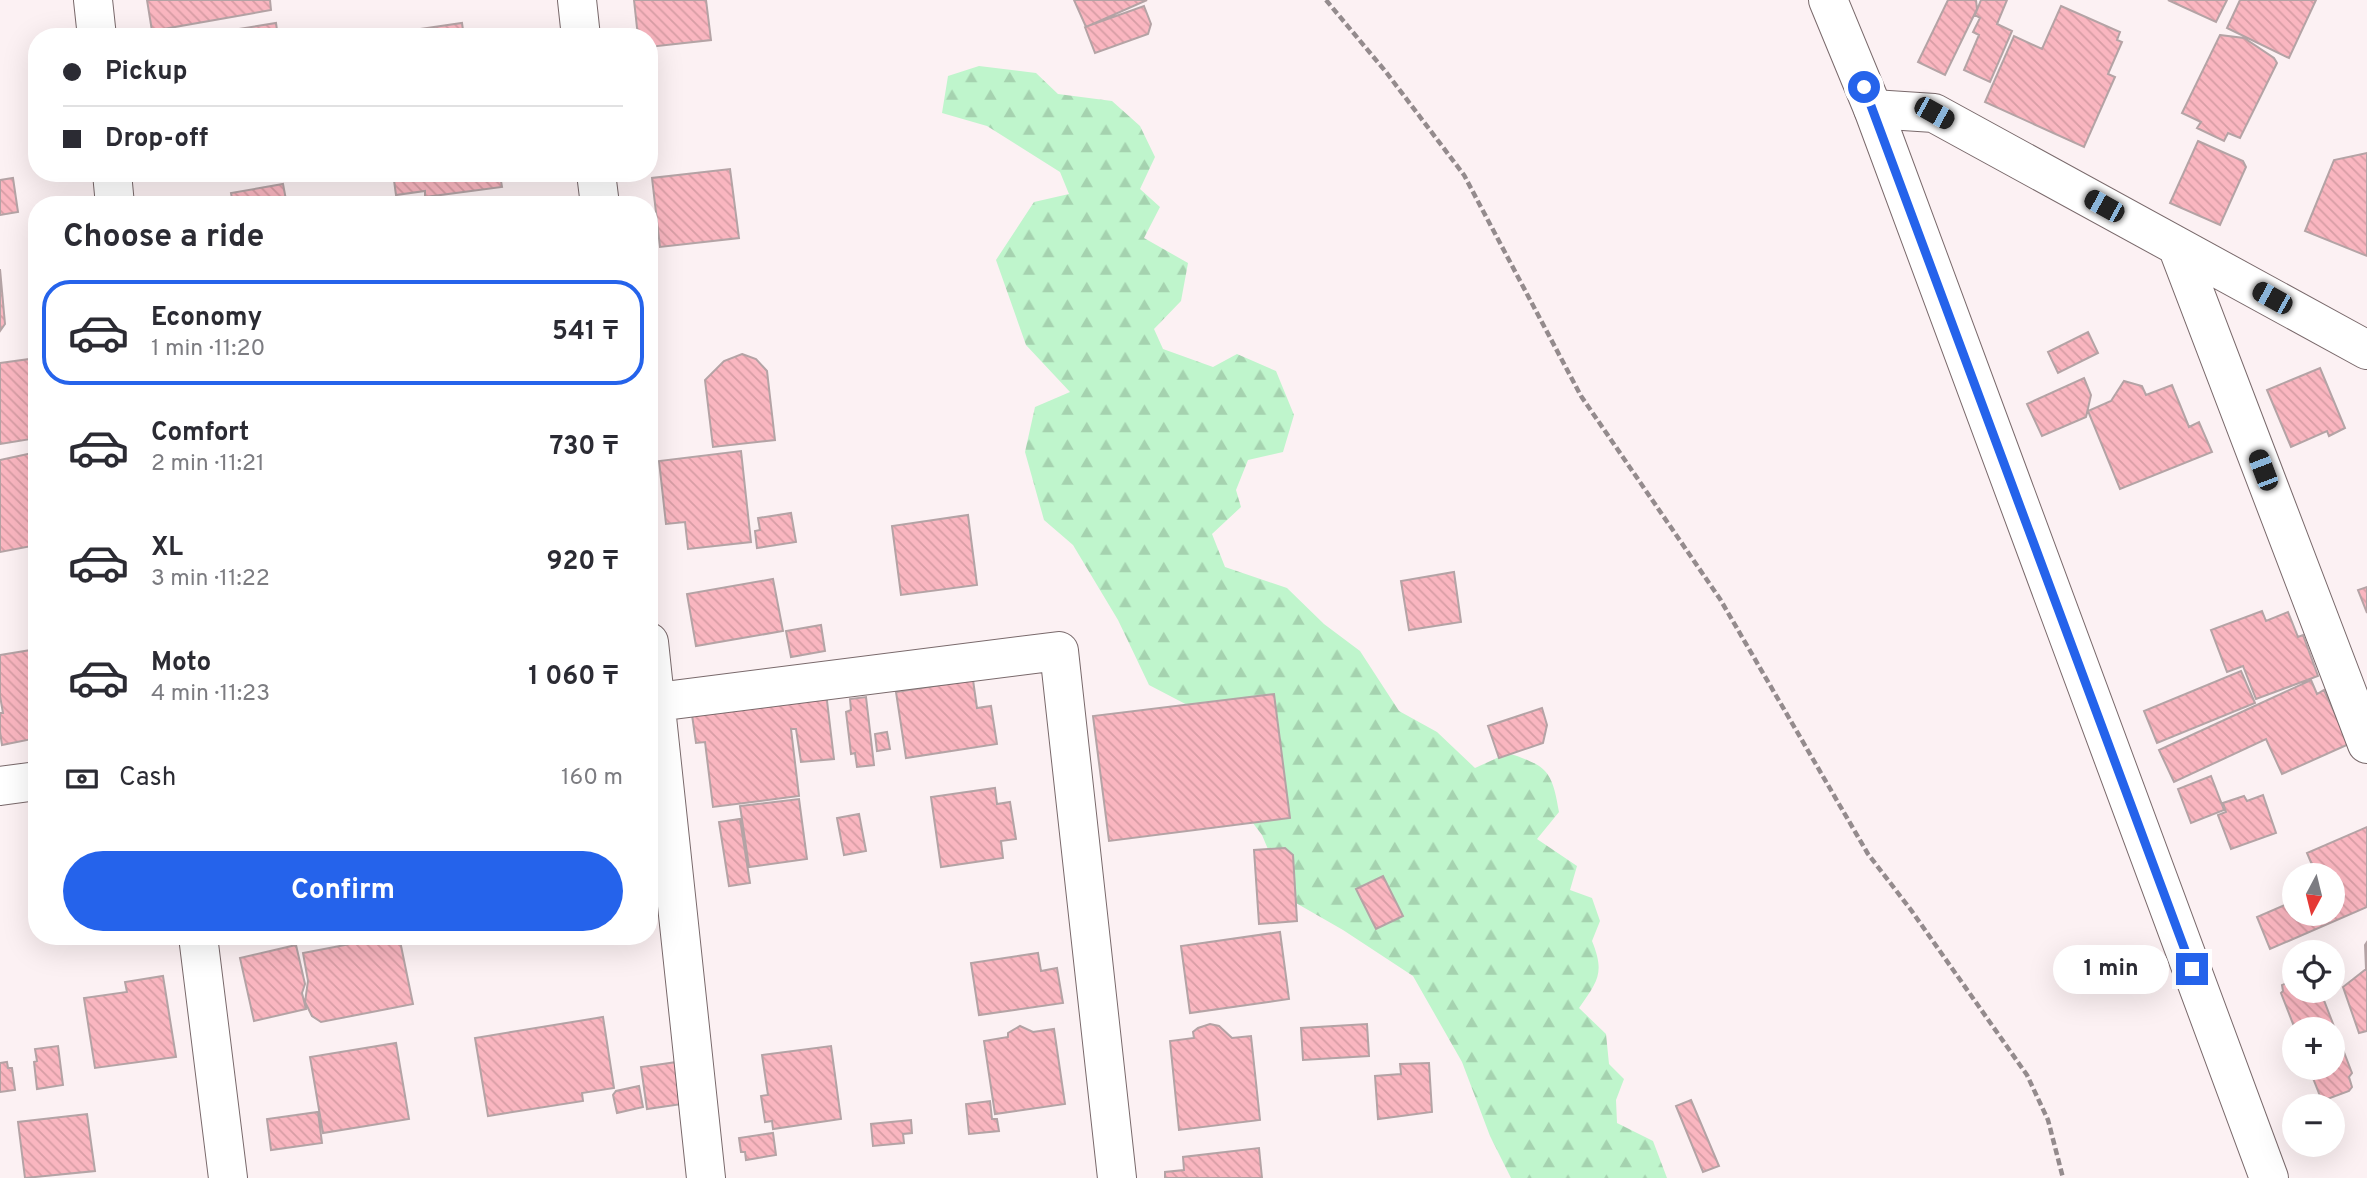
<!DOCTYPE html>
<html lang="en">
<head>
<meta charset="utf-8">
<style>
	body { margin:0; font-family:Overpass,sans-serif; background:#f2f2f3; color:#2b2b33; height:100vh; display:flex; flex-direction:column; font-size:26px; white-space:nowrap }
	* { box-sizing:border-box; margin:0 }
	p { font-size:23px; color:#7c7c81 }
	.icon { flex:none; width:38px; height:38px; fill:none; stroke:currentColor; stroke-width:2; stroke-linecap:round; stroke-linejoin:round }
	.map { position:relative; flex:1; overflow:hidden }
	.sheet { position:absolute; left:28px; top:196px; width:630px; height:749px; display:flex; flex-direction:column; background:#fff; border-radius:28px; box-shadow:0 7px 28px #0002 }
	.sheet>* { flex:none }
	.guide { position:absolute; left:28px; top:28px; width:630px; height:154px; border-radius:28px; box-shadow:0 7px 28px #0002; display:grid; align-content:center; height:154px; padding:0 35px; background:#fff }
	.needle { width:46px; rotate:187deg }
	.buttons { position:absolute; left:2282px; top:863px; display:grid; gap:14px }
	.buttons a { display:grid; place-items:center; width:63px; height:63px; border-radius:50%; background:#fff; box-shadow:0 7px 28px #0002; font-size:35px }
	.end { position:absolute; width:32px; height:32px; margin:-16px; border:9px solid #2563eb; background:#fff; box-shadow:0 0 0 4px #fff }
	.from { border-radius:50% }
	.bubble { position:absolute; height:49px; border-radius:24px; background:#fff; box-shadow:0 7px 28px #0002; font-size:23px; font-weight:700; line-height:49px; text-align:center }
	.car { position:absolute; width:21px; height:42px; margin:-21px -10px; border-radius:9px; box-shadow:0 0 5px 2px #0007; background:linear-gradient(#222 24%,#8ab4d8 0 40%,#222 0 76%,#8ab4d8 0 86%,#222 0) }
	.guide b { display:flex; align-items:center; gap:24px; height:66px; font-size:26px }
	.guide b+b { border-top:2px solid #e1e1e2 }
	.guide i { width:18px; height:18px; background:#2b2b33 }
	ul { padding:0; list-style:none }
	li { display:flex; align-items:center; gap:21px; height:105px; margin:0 14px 10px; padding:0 21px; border:4px solid transparent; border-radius:28px }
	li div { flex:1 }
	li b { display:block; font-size:26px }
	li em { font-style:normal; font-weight:700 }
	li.selected { border-color:#2563eb }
	li>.icon { width:63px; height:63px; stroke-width:1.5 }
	h2 { padding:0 35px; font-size:32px; line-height:84px }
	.pay { display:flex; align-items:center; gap:18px; height:77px; padding:0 35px; font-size:26px }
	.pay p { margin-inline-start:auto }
	.button { display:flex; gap:14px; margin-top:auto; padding:14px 35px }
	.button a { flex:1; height:80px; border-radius:42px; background:#2563eb; color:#fff; font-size:28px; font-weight:700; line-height:80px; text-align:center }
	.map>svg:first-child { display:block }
	.forest { fill:url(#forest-firs) }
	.building { fill:url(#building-back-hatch); stroke:#b4a3a5; stroke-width:2 }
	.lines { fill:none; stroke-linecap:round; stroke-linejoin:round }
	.minor-casing { stroke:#79696b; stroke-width:40 }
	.major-casing { stroke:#79696b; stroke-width:40 }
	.path { stroke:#948b8d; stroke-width:4.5; stroke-dasharray:7 3.5; stroke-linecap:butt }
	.minor { stroke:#fff; stroke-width:38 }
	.major { stroke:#fff; stroke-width:38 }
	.route { stroke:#2563eb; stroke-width:9 }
</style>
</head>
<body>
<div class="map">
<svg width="2367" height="1178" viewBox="0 0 2367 1178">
	<defs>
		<pattern id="forest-firs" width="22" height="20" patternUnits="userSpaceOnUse" patternTransform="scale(1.75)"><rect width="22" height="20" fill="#bff5cc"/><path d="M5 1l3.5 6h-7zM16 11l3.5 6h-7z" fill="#a5d2af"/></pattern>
		<pattern id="building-back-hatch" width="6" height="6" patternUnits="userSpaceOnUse" patternTransform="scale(1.75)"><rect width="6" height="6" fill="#fab6c0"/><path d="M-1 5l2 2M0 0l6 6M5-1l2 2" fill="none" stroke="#d79da5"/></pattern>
	</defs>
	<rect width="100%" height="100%" fill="#fcf1f3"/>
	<path class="forest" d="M979,66L1036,73L1058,94L1112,101L1140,126L1155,157L1140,189L1160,207L1144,238L1188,263L1181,301L1154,329L1163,349L1213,367L1237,354L1276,371L1294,415L1283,452L1248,460L1236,490L1241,507L1212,534L1225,567L1287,588L1324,624L1360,651L1399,711L1437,732L1475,768L1508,753C1547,766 1552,770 1559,812L1537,839L1577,866L1570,890L1592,898L1600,921L1592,941C1605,973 1598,981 1579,1008L1606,1034L1609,1064L1624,1079L1616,1100L1617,1123L1653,1141L1667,1178H1511L1490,1136L1462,1062L1413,976L1343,930L1289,899L1262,835L1221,781L1218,721L1149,685L1118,620L1073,545L1044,520L1025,452L1035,407L1070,392L1026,345L996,260L1034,202L1069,194L1060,172L987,126L942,113L948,76Z"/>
	<path class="building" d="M147,0H270L271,10L152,31Z
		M634,0H706L711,40L649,47V37H638Z
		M1074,0H1147L1086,27Z
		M1948,0H1976L1977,9L1945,75L1918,62Z
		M1981,0H2007L1997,24L2012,31L1990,82L1964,70L1979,35L1973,32L1980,18L1975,15Z
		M2168,0H2227L2216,22Z
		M2240,0H2316L2289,58L2227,28Z
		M1144,6L1151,24L1148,34L1095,53L1085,27Z
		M2061,6L2120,32L2117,40L2122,42L2108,74L2115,77L2084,147L1985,102L2014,36L2042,49Z
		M276,23L278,37H189Z
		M462,23L464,37H392V33Z
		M2220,35L2244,38L2274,58L2277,63L2240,138L2228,133L2224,141L2197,128L2201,122L2182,113Z
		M2198,141L2243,161L2246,167L2220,225L2170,203Z
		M2367,153V256L2305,231L2334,160Z
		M730,169L739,238L660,247L652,178Z
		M393,173H512L500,175L502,187L425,197V191L396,195Z
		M13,178L18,212L0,215V180Z
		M283,184L287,205H229L233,204L231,193Z
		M199,198L200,205H160Z
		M543,199V205H486Z
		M0,269L5,324L0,331Z
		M2088,332L2098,353L2058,373L2048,352Z
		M742,354L756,359L767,371L775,440L713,447L705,380L724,361Z
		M37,358V438L0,444V363Z
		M2320,368L2345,428L2329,436L2327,431L2291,447L2267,390Z
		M2084,378L2091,395L2086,417L2042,436L2027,404Z
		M2124,381L2142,386L2146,395L2172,385L2189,427L2199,422L2212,452L2120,489L2088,411L2111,401Z
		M741,451L751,542L688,549L685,522L666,524L659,461Z
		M37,452V545L0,552V460Z
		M791,513L796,542L757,548L755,531L760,530L758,518Z
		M968,515L977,585L901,595L892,526Z
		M1454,572L1461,622L1409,630L1401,581Z
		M773,579L783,631L696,646L687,594Z
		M2367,587V613L2358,590Z
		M2262,611L2266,621L2288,612L2298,637L2303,635L2318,676L2256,699L2243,666L2227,672L2211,630Z
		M821,625L825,651L791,657L786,631Z
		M37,649V738L2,745L0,732V713H3L0,696V655Z
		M2241,671L2255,703L2157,743L2144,711Z
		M973,680L977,708L991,706L997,744L906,758L896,692Z
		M2311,680L2317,694L2324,690L2349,744L2282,774L2266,739L2174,782L2159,750Z
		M825,684L834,759L801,762L796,729H791L799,796L713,807L705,742L696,743L690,701Z
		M1274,694L1290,818L1109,841L1093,716Z
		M866,697L874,765L857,767L855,753L851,754L846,712L851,710L850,699Z
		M1542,708L1547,725L1543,743L1499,758L1488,726Z
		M887,732L890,749L877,751L875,734Z
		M2211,776L2224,810L2191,823L2178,789Z
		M995,788L997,804L1010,802L1016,839L1001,841L1003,858L941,867L931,797Z
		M2263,795L2276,833L2231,849L2218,815L2226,812L2223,803L2244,796L2247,801Z
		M799,799L807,859L749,867L740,806Z
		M859,814L866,851L844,855L837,818Z
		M740,819L750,883L729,886L719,822Z
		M2367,827V907L2270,949L2257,917L2294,901V914H2333V875H2313L2316,874L2307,853Z
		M1285,848L1293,855L1297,921L1259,924L1254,850Z
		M1383,876L1403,916L1376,929L1356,889Z
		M1280,932L1289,999L1190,1013L1181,946Z
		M392,936H399L413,1004L321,1022L312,1016L305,1002L308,981L303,953Z
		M2367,942V1031L2359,1033L2343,987L2366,969L2365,945Z
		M296,945L305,984L302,993L306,1009L254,1021L240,958Z
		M1038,953L1041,971L1057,968L1063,1003L979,1015L971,963Z
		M163,976L176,1057L95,1068L84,998L127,992L125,982Z
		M2294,980V990H2320L2352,1073L2349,1077L2352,1087L2349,1091L2322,1101L2309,1068H2333V1029H2295L2281,993L2283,991L2282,985Z
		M603,1017L614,1088L582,1093L583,1101L488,1116L475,1038Z
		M1210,1024L1219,1026L1232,1038L1251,1036L1260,1120L1179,1130L1170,1041L1194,1038L1193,1032L1198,1028Z
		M1367,1024L1369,1056L1303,1060L1301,1028Z
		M1020,1026L1033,1032L1054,1029L1065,1104L995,1114L984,1041L1008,1037V1033Z
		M396,1043L409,1119L323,1133L310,1057Z
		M58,1046L63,1085L37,1089L34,1062L37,1061L35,1049Z
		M831,1046L841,1119L773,1129L772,1121L765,1122L761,1096L768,1095L762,1055Z
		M684,1061L689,1103L647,1109L641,1067Z
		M7,1062L8,1068H12L15,1090L0,1092V1063Z
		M1429,1063L1432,1112L1378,1119L1375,1076L1401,1074L1400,1064Z
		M639,1086L643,1107L617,1113L613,1095L616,1091Z
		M1691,1100L1719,1166L1703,1172L1676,1106Z
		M990,1101L992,1119H997L999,1131L969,1134L966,1104Z
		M318,1112L322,1143L271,1150L267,1119Z
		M87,1114L95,1171L25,1178L18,1122Z
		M911,1120L912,1133L903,1134L904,1143L873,1146L871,1124Z
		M773,1133L776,1155L746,1160L745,1152H741L739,1138Z
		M1259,1148L1262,1178H1165V1172L1184,1170L1183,1157Z"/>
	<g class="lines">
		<g class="minor-casing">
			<path id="minor" d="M93,0L97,37
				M577,0L581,37
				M1873,109L1934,113L2367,350
				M112,173L115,205
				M596,173L600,205
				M2177,246L2367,744
				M649,642L706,1178
				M649,703L1059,651L1117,1178
				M0,786L37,781
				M198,936L228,1178"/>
		</g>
		<g class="major-casing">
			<path id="major" d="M1828,0L1873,109L2269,1178"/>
		</g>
		<path class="path" d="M1326,0L1386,72L1464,175L1581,396L1720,599L1868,854L1911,910L2027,1075L2048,1120L2063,1178"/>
		<use href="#minor" class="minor"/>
		<use href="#major" class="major"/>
	</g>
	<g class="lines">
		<path class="route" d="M1864,87L2192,969"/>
	</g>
</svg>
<div class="buttons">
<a><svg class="needle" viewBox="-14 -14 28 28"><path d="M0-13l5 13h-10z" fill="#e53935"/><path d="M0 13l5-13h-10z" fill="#7c7c81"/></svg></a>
<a><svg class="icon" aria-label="locate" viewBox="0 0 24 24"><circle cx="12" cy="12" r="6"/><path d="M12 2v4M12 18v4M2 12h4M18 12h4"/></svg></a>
<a>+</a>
<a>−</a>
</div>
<i class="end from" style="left:1864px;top:87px"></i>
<i class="end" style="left:2192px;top:969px"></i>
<div class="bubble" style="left:2053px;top:945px;width:116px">1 min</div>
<i class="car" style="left:1934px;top:113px;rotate:119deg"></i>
<i class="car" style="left:2104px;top:206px;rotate:299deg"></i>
<i class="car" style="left:2272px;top:298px;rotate:299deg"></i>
<i class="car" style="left:2263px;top:470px;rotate:339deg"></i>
<div class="guide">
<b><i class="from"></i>Pickup</b>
<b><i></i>Drop-off</b>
</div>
<section class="sheet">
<h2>Choose a ride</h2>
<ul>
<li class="selected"><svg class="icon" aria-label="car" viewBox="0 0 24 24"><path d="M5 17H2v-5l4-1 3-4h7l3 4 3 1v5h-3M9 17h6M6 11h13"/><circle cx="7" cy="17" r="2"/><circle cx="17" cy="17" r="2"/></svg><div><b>Economy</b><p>1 min · 11:20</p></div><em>541 ₸</em></li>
<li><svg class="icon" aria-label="car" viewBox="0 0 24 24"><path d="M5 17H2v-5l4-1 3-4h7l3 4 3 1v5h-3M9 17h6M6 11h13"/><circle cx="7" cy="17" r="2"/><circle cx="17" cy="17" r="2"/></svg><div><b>Comfort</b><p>2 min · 11:21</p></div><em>730 ₸</em></li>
<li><svg class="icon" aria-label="car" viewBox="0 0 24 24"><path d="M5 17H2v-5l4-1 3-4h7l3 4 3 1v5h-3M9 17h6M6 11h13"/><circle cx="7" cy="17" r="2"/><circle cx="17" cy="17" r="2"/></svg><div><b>XL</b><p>3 min · 11:22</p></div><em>920 ₸</em></li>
<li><svg class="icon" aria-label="car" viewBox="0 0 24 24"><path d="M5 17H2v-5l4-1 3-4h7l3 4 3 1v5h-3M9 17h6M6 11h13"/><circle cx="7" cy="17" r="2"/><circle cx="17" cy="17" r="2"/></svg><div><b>Moto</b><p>4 min · 11:23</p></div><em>1 060 ₸</em></li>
</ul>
<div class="pay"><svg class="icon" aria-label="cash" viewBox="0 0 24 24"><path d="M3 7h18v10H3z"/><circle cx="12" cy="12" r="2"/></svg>Cash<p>160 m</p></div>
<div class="button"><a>Confirm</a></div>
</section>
</div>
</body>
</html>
